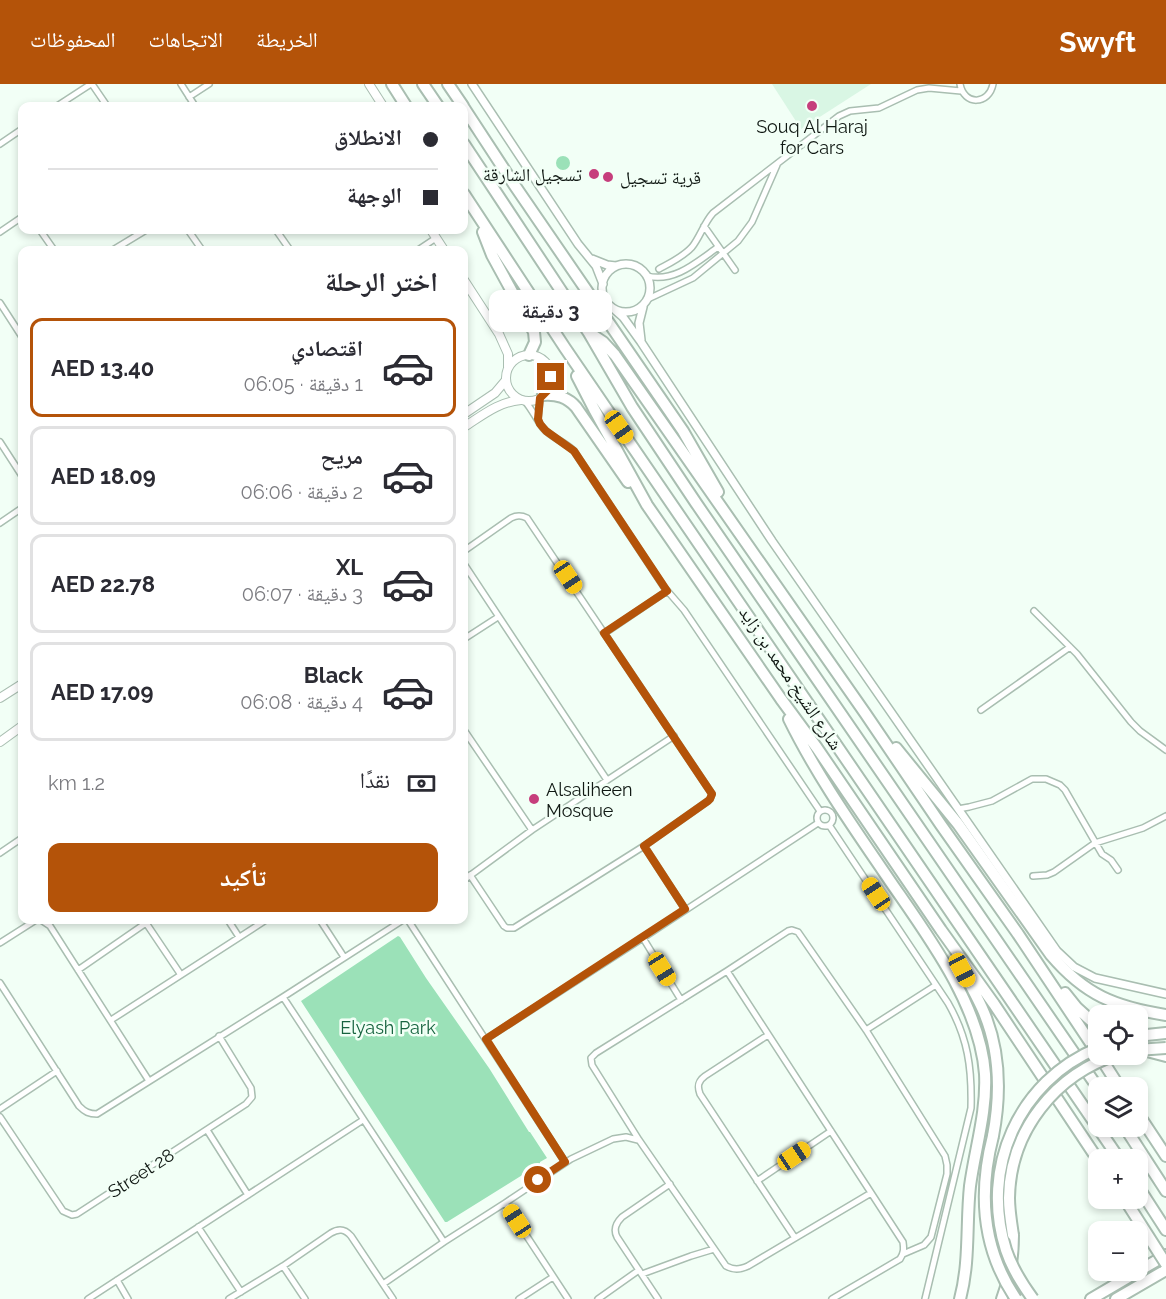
<!DOCTYPE html>
<html lang="ar">
<head>
<meta charset="utf-8">
<style>
	body { margin:0; font-family:Raleway,"Noto Naskh Arabic",sans-serif; background:#f2f2f3; color:#2b2b33; direction:rtl; height:100vh; display:flex; flex-direction:column; font-size:22px; white-space:nowrap }
	* { box-sizing:border-box; margin:0 }
	p { font-size:20px; color:#7c7c81 }
	.icon { flex:none; width:33px; height:33px; fill:none; stroke:currentColor; stroke-width:2; stroke-linecap:round; stroke-linejoin:round }
	.map { position:relative; flex:1; overflow:hidden; direction:ltr }
	.drawer { position:absolute; left:18px; top:162px; width:450px; height:678px; display:flex; flex-direction:column; background:#fff; border-radius:12px; box-shadow:0 3px 9px #0003; direction:rtl }
	.drawer>* { flex:none }
	.top-card { position:absolute; left:18px; top:18px; width:450px; height:132px; border-radius:12px; box-shadow:0 3px 9px #0003; direction:rtl; display:grid; align-content:center; height:132px; padding:0 30px; background:#fff }
	.controls { position:absolute; left:1088px; top:921px; display:grid; gap:12px }
	.controls a { display:grid; place-items:center; width:60px; height:60px; border-radius:12px; background:#fff; box-shadow:0 3px 9px #0003; font-size:30px }
	.end { position:absolute; width:27px; height:27px; margin:-14px; border:8px solid #b45309; background:#fff; box-shadow:0 0 0 3px #fff }
	.from { border-radius:50% }
	.bubble { position:absolute; height:42px; border-radius:12px; background:#fff; box-shadow:0 3px 9px #0003; font-size:20px; font-weight:700; line-height:42px; text-align:center; direction:rtl }
	.car { position:absolute; width:18px; height:36px; margin:-18px -9px; border-radius:8px; box-shadow:0 0 4px 2px #0007; background:linear-gradient(#f5c518 24%,#345 0 40%,#f5c518 0 76%,#345 0 86%,#f5c518 0) }
	.top-card b { display:flex; align-items:center; gap:21px; height:57px; font-size:22px }
	.top-card b+b { border-top:2px solid #e1e1e2 }
	.top-card i { width:15px; height:15px; background:#2b2b33 }
	ul { padding:0; list-style:none }
	li { display:flex; align-items:center; gap:18px; height:99px; margin:0 12px 9px; padding:0 18px; border:3px solid #e1e1e2; border-radius:12px }
	li div { flex:1 }
	li b { display:block; font-size:22px }
	li em { font-style:normal; font-weight:700 }
	li.selected { border-color:#b45309 }
	li>.icon { width:54px; height:54px; stroke-width:1.5 }
	h2 { padding:0 30px; font-size:27px; line-height:72px }
	.pay { display:flex; align-items:center; gap:15px; height:66px; padding:0 30px; font-size:22px }
	.pay p { margin-inline-start:auto }
	.button { display:flex; gap:12px; margin-top:auto; padding:12px 30px }
	.button a { flex:1; height:69px; border-radius:12px; background:#b45309; color:#fff; font-size:24px; font-weight:700; line-height:69px; text-align:center }
	header { display:flex; align-items:center; gap:36px; box-sizing:border-box; height:84px; padding:0 30px; background:#b45309; color:#fff }
	header strong { font-size:28px }
	nav { display:flex; gap:33px; margin-inline-start:auto; font-size:21px }
	.map>svg:first-child { display:block }
	.built { fill:#d9f6e4 }
	.green { fill:#9be1b8 }
	.lines { fill:none; stroke-linecap:round; stroke-linejoin:round }
	.minor-casing { stroke:#a9beb1; stroke-width:8 }
	.tertiary-casing { stroke:#a9beb1; stroke-width:10 }
	.secondary-casing { stroke:#a9beb1; stroke-width:10 }
	.motorway-casing { stroke:#a9beb1; stroke-width:14 }
	.minor { stroke:#fff; stroke-width:5 }
	.tertiary { stroke:#fff; stroke-width:7 }
	.secondary { stroke:#fff; stroke-width:8 }
	.motorway { stroke:#fff; stroke-width:10 }
	.motorway-bridge-casing { stroke:#a9beb1; stroke-width:14; stroke-linecap:butt }
	.motorway-bridge { stroke:#fff; stroke-width:10 }
	.route { stroke:#b45309; stroke-width:8 }
	.poi-dot { fill:#c63e7c; stroke:#f2fff6; stroke-width:2 }
	.labels { text-anchor:middle; dominant-baseline:central; stroke-width:5; stroke-linejoin:round; paint-order:stroke }
	.poi-label { font-size:18px; fill:#101813; stroke:#f2fff6; text-anchor:start }
	.street-label { font-size:18px; fill:#101813; stroke:#f2fff6 }
	.park-label { font-size:18px; fill:#16633f; stroke:#f2fff6 }
</style>
</head>
<body>
<header>
<strong>Swyft</strong>
<nav><a>الخريطة</a><a>الاتجاهات</a><a>المحفوظات</a></nav>
</header>
<div class="map">
<svg width="1166" height="1215" viewBox="0 0 1166 1215">
	<rect width="100%" height="100%" fill="#f2fff6"/>
	<path class="built" d="M772,0H871L801,45Z"/>
	<path class="green" d="M556 79a7 7 0 1 1 14 0a7 7 0 1 1-14 0Z
		M398,852L400,853L426,894L489,984L529,1048H530L547,1074L540,1078V1080L447,1138H445L301,917Z"/>
	<g class="lines">
		<g class="minor-casing">
			<path id="minor" d="M92,0L107,22
				M181,0L195,22
				M960,0C964,22 989,21 993,0
				M189,13L209,0
				M57,22L91,0
				M0,60L22,45
				M704,142L735,186
				M40,146L54,166
				M188,146L202,166
				M276,146L290,166
				M0,148L22,133
				M113,166L146,146
				M418,166L436,154
				M659,185C670,179 683,173 692,163C700,153 704,139 713,129L839,32L850,27L879,24L917,6L929,4L961,7
				M647,192C674,199 697,178 718,163
				M648,215L693,194L738,157L752,138L777,81
				M0,219L22,253
				M524,316C532,325 536,335 543,344C552,354 565,358 574,367L664,503L684,526L820,727
				M538,334L540,314
				M0,358L22,392
				M0,439L22,424
				M464,467L511,434C517,431 521,431 527,434L712,710L710,715L708,717L644,762L514,844H507L504,842L470,791
				M464,480L607,696
				M1034,527L1077,570L1131,638L1140,647L1166,666
				M605,549L667,507
				M464,555L498,533
				M981,626L1070,563
				M464,646L532,746
				M958,725L969,723L992,717L1032,695H1046L1060,701L1065,706L1102,770L1111,776L1118,786
				M817 734a8 8 0 1 1 16 0a8 8 0 1 1-16 0Z
				M829,741L948,919C968,954 972,984 971,1024L925,1215
				M644,762L685,825
				M0,769L22,754
				M1033,792L1047,791L1054,788L1095,759L1143,744L1166,732
				M464,796L532,746L674,652
				M41,836L50,842L149,997
				M144,836L181,891
				M228,836L239,853
				M320,836L344,873
				M408,836L565,1078
				M643,854L681,916
				M0,859L36,836
				M78,886L146,839
				M727,887L903,1158C904,1165 904,1169 900,1175L832,1215
				M0,899L79,1022C85,1028 89,1030 97,1030L283,913L403,836
				M283,913L444,1158
				M111,936L266,836
				M866,946L936,901
				M768,951L705,992C698,997 697,1002 700,1010L795,1154
				M486,955L643,854L818,739
				M0,1025L57,987
				M0,1033L63,1127L72,1131L77,1130L246,1020L252,1013L251,1004L219,952
				M207,1046L248,1111
				M757,1097L831,1047
				M871,1109L748,1182C739,1186 734,1186 726,1182L639,1056L592,981L591,974L596,969L727,887L788,847L792,846L798,848L866,946L945,1072L947,1081V1090L931,1153L924,1161L903,1170
				M505,1119L568,1215
				M198,1143L241,1208
				M283,1182L305,1215
				M642,1190L691,1172L714,1165
				M117,1196L128,1215
				M383,1200L444,1158L505,1119L571,1075L613,1055L626,1053L638,1056
				M88,1215L363,1036
				M229,1215L283,1182L331,1149C339,1144 345,1145 351,1152L393,1215
				M519,1215L553,1193
				M598,1215L639,1186
				M658,1215L617,1153C613,1145 616,1139 622,1133L670,1100"/>
		</g>
		<g class="tertiary-casing">
			<path id="tertiary" d="M472,0L578,160L596,182L603,200
				M592,175L607,181L616,182
				M602 204a24 24 0 1 1 48 0a24 24 0 1 1-48 0Z
				M615,226L623,233L641,258L772,457L1057,867L1074,883L1095,894L1166,910
				M641,256L639,239L643,223"/>
		</g>
		<g class="secondary-casing">
			<path id="secondary" d="M369,0L383,22
				M431,146L444,166
				M464,196L499,250L508,270V283
				M506 294a23 23 0 1 1 46 0a23 23 0 1 1-46 0Z
				M464,330L495,309L506,296
				M464,343C483,331 498,318 521,316
				M0,614L22,600
				M0,658L22,642"/>
		</g>
		<g class="motorway-casing">
			<path id="motorway" d="M392,0L406,22
				M423,0L438,22
				M448,0L463,22
				M464,24L515,102L683,347L718,408
				M464,60L589,249L632,323L696,419L1098,1004
				M464,110L565,264L1120,1076
				M483,148L492,171L534,248L535,258L529,271
				M591,250L603,258L615,271L865,629L941,741L1018,850L1098,970
				M577,292L594,325L647,421L781,615L817,664L941,846L994,920L1098,1076
				M543,311C557,310 567,313 576,323L628,398
				M789,635C817,692 854,744 890,797C928,852 980,921 985,990C987,1028 975,1065 970,1102C966,1139 970,1178 960,1215
				M896,664L958,740L1051,871C1085,911 1115,923 1166,931
				M963,886C969,899 976,911 982,924C1000,964 1001,1010 993,1052
				M1065,909L1077,924L1098,943
				M1137,952L1166,949
				M1143,966L1166,972
				M1099,971L1120,1004
				M1137,1028L1166,1072
				M1124,1042L1166,1107
				M1137,1101L1166,1146
				M1002,1215C1010,1194 1013,1173 1013,1151
				M1091,1215L1166,1171
				M1116,1215L1166,1186"/>
		</g>
		<use href="#minor" class="minor"/>
		<use href="#tertiary" class="tertiary"/>
		<use href="#secondary" class="secondary"/>
		<use href="#motorway" class="motorway"/>
		<g class="motorway-bridge-casing">
			<path id="motorway-bridge" d="M1137,966L1166,964
				M993,1052C978,1110 982,1165 1016,1215
				M1124,1114L1166,1180
				M1013,1151C1011,1138 1009,1126 1009,1114C1010,1047 1055,990 1119,970
				M1033,1215C1022,1200 1012,1184 1006,1166C980,1085 1018,997 1098,964"/>
		</g>
		<use href="#motorway-bridge" class="motorway-bridge"/>
	</g>
	<g class="lines">
		<path class="route" d="M538,1096L565,1078L486,955L685,825L644,762L708,717L710,715L712,710L604,549L667,507L574,367L546,347L540,340L538,335L540,314L548,306L551,293"/>
	</g>
	<g class="poi-dot">
		<circle cx="812" cy="22" r="6"/>
		<circle cx="594" cy="90" r="6"/>
		<circle cx="608" cy="93" r="6"/>
		<circle cx="534" cy="715" r="6"/>
	</g>
	<g class="labels">
		<g class="poi-label">
			<text x="812" y="42" text-anchor="middle">Souq Al Haraj<tspan x="812" dy="21">for Cars</tspan></text>
			<text x="582" y="90" text-anchor="end">تسجيل الشارقة</text>
			<text x="620" y="93">قرية تسجيل</text>
			<text x="546" y="705">Alsaliheen<tspan x="546" dy="21">Mosque</tspan></text>
		</g>
		<g class="street-label">
			<text transform="translate(791 594) rotate(56)">شارع الشيخ محمد بن زايد</text>
			<text transform="translate(141 1089) rotate(-33)">Street 28</text>
		</g>
		<g class="park-label">
			<text x="388" y="943">Elyash Park</text>
		</g>
	</g>
</svg>
<div class="controls">
<a><svg class="icon" aria-label="locate" viewBox="0 0 24 24"><circle cx="12" cy="12" r="6"/><path d="M12 2v4M12 18v4M2 12h4M18 12h4"/></svg></a>
<a><svg class="icon" aria-label="layers" viewBox="0 0 24 24"><path d="M12 4l9 5-9 5-9-5zM3 14l9 5 9-5"/></svg></a>
<a>+</a>
<a>−</a>
</div>
<i class="end from" style="left:538px;top:1096px"></i>
<i class="end" style="left:551px;top:293px"></i>
<div class="bubble" style="left:489px;top:206px;width:123px">3 دقيقة</div>
<i class="car" style="left:619px;top:343px;rotate:145deg"></i>
<i class="car" style="left:568px;top:493px;rotate:146deg"></i>
<i class="car" style="left:876px;top:810px;rotate:326deg"></i>
<i class="car" style="left:662px;top:885px;rotate:148deg"></i>
<i class="car" style="left:962px;top:886px;rotate:152deg"></i>
<i class="car" style="left:794px;top:1072px;rotate:56deg"></i>
<i class="car" style="left:517px;top:1137px;rotate:327deg"></i>
<div class="top-card">
<b><i class="from"></i>الانطلاق</b>
<b><i></i>الوجهة</b>
</div>
<section class="drawer">
<h2>اختر الرحلة</h2>
<ul>
<li class="selected"><svg class="icon" aria-label="car" viewBox="0 0 24 24"><path d="M5 17H2v-5l4-1 3-4h7l3 4 3 1v5h-3M9 17h6M6 11h13"/><circle cx="7" cy="17" r="2"/><circle cx="17" cy="17" r="2"/></svg><div><b>اقتصادي</b><p>1 دقيقة · 06:05</p></div><em>AED 13.40</em></li>
<li><svg class="icon" aria-label="car" viewBox="0 0 24 24"><path d="M5 17H2v-5l4-1 3-4h7l3 4 3 1v5h-3M9 17h6M6 11h13"/><circle cx="7" cy="17" r="2"/><circle cx="17" cy="17" r="2"/></svg><div><b>مريح</b><p>2 دقيقة · 06:06</p></div><em>AED 18.09</em></li>
<li><svg class="icon" aria-label="car" viewBox="0 0 24 24"><path d="M5 17H2v-5l4-1 3-4h7l3 4 3 1v5h-3M9 17h6M6 11h13"/><circle cx="7" cy="17" r="2"/><circle cx="17" cy="17" r="2"/></svg><div><b>XL</b><p>3 دقيقة · 06:07</p></div><em>AED 22.78</em></li>
<li><svg class="icon" aria-label="car" viewBox="0 0 24 24"><path d="M5 17H2v-5l4-1 3-4h7l3 4 3 1v5h-3M9 17h6M6 11h13"/><circle cx="7" cy="17" r="2"/><circle cx="17" cy="17" r="2"/></svg><div><b>Black</b><p>4 دقيقة · 06:08</p></div><em>AED 17.09</em></li>
</ul>
<div class="pay"><svg class="icon" aria-label="cash" viewBox="0 0 24 24"><path d="M3 7h18v10H3z"/><circle cx="12" cy="12" r="2"/></svg>نقدًا<p>1.2 km</p></div>
<div class="button"><a>تأكيد</a></div>
</section>
</div>
</body>
</html>
